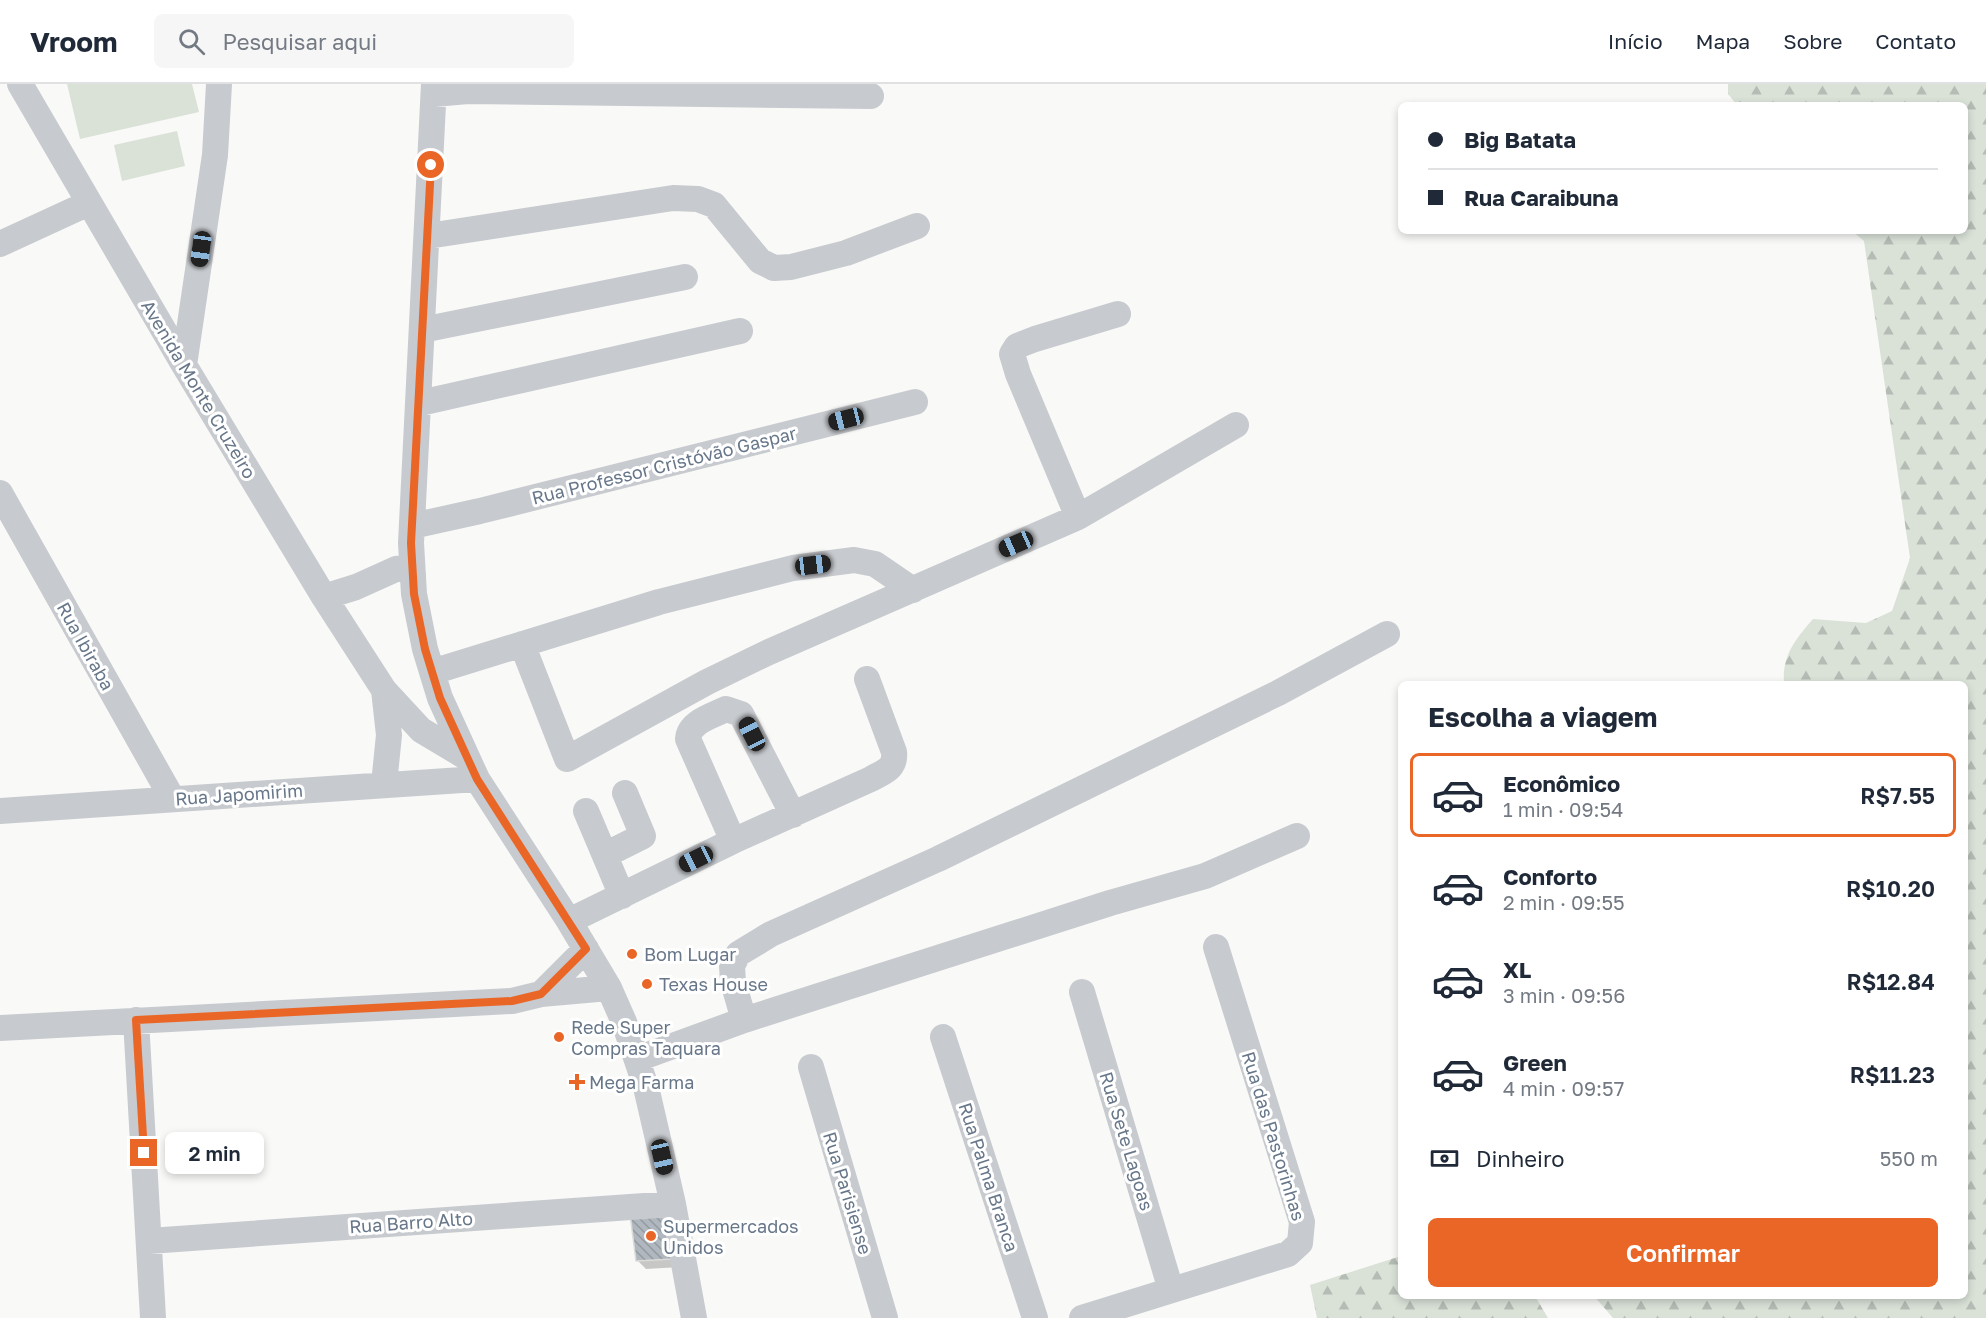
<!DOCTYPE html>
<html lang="pt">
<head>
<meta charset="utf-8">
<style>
	body { margin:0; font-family:"Golos Text",sans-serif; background:#f6f6f7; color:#1f2937; height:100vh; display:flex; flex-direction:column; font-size:22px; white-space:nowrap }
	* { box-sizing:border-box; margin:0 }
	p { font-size:20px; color:#747a83 }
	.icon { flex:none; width:33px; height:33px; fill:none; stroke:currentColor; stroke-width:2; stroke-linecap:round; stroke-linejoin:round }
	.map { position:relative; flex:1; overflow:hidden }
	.sheet { position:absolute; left:1398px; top:597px; width:570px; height:618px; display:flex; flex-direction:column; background:#fff; border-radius:9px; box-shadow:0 3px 9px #0003 }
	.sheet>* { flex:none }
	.hud { position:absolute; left:1398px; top:18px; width:570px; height:132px; border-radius:9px; box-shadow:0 3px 9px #0003; display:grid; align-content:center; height:132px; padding:0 30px; background:#fff }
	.end { position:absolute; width:27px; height:27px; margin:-14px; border:8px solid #ea6627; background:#fff; box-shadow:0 0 0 3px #fff }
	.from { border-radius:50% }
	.bubble { position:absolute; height:42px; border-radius:9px; background:#fff; box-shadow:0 3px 9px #0003; font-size:20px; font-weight:600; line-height:42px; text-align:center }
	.car { position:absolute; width:18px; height:36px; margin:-18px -9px; border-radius:8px; box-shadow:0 0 4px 2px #0007; background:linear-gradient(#222 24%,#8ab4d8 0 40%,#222 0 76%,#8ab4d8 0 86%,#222 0) }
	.hud b { display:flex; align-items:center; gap:21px; height:57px; font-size:22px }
	.hud b+b { border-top:2px solid #e0e1e3 }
	.hud i { width:15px; height:15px; background:#1f2937 }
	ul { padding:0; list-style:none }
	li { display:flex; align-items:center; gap:18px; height:84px; margin:0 12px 9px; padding:0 18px; border:3px solid transparent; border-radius:9px }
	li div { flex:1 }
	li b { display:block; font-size:22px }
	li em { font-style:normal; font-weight:600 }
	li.current { border-color:#ea6627 }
	li>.icon { width:54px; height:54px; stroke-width:1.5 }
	h2 { padding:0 30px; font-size:27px; line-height:72px }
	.pay { display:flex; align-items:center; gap:15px; height:66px; padding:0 30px; font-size:22px }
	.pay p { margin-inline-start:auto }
	.button { display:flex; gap:12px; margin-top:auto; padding:12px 30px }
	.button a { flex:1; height:69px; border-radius:9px; background:#ea6627; color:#fff; font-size:24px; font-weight:600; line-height:69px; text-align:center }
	header { display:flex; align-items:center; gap:36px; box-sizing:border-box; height:84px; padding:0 30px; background:#fff; border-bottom:2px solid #e0e1e3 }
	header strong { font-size:28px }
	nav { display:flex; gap:33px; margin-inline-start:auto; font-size:21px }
	.search { width:420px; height:54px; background:#f6f6f7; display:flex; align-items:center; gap:15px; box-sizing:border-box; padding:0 21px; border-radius:9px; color:#747a83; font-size:22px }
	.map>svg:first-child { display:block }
	.forest { fill:url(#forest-firs) }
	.garden { fill:#dae2d8 }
	.shadow { fill:#0003 }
	.building { fill:url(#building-back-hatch); stroke:#dbdbd9; stroke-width:1.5 }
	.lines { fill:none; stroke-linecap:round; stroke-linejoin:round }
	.minor { stroke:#c7cace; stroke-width:26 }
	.route { stroke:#ea6627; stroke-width:8 }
	.poi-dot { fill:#ea6627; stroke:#fff; stroke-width:2 }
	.labels { text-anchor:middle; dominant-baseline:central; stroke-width:6; stroke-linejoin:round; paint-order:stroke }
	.street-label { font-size:18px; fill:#677789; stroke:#fff }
	.poi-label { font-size:18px; fill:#677789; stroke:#fff; text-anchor:start }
</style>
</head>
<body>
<header>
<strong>Vroom</strong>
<div class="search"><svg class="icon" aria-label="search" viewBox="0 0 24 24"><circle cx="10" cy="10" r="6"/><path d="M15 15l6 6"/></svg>Pesquisar aqui</div>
<nav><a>Início</a><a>Mapa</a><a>Sobre</a><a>Contato</a></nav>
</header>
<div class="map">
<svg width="1986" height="1234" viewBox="0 0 1986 1234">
	<defs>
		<pattern id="forest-firs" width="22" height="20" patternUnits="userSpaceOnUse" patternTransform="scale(1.5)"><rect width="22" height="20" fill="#dae2d8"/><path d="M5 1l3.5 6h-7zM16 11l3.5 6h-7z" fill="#b5bcb5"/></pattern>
		<pattern id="building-back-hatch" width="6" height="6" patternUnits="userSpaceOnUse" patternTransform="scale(1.5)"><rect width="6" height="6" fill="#b0b7be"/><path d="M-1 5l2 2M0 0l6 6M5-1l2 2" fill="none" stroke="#939aa0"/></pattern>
	</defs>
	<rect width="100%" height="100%" fill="#f9f9f7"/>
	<path class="forest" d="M1728,0H1986V1234H1613L1594,1212H1965V600H1784C1782,571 1795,556 1813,535L1866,539L1892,527L1910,474L1864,157L1852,147H1965V21H1737L1728,10Z
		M1401,1172V1212H1535L1548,1234H1317L1310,1201Z"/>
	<path class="garden" d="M67,0H192L199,28L80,55Z
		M177,47L185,82L122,97L114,61Z"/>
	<path class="shadow" d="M666,1129L681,1183L646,1185L637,1176Z"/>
	<path class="building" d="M666,1128L673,1175L636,1177L630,1130Z"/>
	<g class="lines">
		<path class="minor" d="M20,0L184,281L324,513L384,606L421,646L466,673
			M434,0L411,459L414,510L425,565L440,614L477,695L569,837L609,904L624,938L646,1003L673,1120L694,1234
			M434,10L468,7L871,12
			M428,152L673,114L698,115L714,121L760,177L774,184L791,183L846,169L917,142
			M0,160L89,119
			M422,246L685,193
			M184,281L215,71L219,0
			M420,319L740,247
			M0,409L172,714
			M1078,433L1018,290L1012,270L1017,262L1035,255L1118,230
			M412,442L480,427L915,318
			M324,513L356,503L396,485L405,484L413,491
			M522,560L567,675L707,598L769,568L1078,433L1236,341
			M432,588L659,518L793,484L854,476L875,480L913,506
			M384,700L389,651L384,606
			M0,727L477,695
			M586,727L622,812
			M733,757L688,655C689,638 712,632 726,625L741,630L793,731
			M605,771L643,752L625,709
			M569,837L733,757L871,695C883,688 896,685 894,668L867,595
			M1082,908L1171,1206
			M541,910L586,865
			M136,936L153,1234
			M744,936L733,898L732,882L738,870L771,850L938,775L1278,609L1387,550
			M0,944L512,917L541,910L609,904
			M943,953L1035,1234
			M637,975L744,936L1110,819L1205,792L1297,752
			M811,983L885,1234
			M149,1157L673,1120
			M1082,1234L1288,1170L1300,1159L1302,1138L1216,863"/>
	</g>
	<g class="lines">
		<path class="route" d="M144,1069L136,936L512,917L541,910L586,865L477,695L440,614L425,565L414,510L411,459L431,81"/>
	</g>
	<g class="poi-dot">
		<circle cx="632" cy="870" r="6"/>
		<circle cx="647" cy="900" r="6"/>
		<circle cx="559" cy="953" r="6"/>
		<path d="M574 989h6v6h6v6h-6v6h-6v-6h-6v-6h6z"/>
		<circle cx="651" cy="1152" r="6"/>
	</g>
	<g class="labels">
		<g class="street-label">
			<text transform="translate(199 305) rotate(59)">Avenida Monte Cruzeiro</text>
			<text transform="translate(664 381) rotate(-14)">Rua Professor Cristóvão Gaspar</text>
			<text transform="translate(86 562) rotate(61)">Rua Ibiraba</text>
			<text transform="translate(239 710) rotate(-4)">Rua Japomirim</text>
			<text transform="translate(1274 1052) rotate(73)">Rua das Pastorinhas</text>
			<text transform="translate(1127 1057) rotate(73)">Rua Sete Lagoas</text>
			<text transform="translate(989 1093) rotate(72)">Rua Palma Branca</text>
			<text transform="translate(848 1109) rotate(73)">Rua Parisiense</text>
			<text transform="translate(411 1138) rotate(-4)">Rua Barro Alto</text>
		</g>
		<g class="poi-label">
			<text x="644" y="870">Bom Lugar</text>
			<text x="659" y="900">Texas House</text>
			<text x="571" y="943">Rede Super<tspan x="571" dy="21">Compras Taquara</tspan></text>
			<text x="589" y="998">Mega Farma</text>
			<text x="663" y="1142">Supermercados<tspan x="663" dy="21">Unidos</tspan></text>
		</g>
	</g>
</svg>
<i class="end from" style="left:431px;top:81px"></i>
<i class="end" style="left:144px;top:1069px"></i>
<div class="bubble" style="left:165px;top:1048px;width:99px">2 min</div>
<i class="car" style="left:201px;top:165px;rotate:188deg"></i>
<i class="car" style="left:846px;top:335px;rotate:256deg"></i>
<i class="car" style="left:1016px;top:460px;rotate:246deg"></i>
<i class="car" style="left:813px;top:481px;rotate:83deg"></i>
<i class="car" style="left:752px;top:650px;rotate:333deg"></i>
<i class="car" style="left:696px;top:775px;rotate:244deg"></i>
<i class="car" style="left:662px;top:1073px;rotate:167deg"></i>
<div class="hud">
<b><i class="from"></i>Big Batata</b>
<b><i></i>Rua Caraibuna</b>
</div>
<section class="sheet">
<h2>Escolha a viagem</h2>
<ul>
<li class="current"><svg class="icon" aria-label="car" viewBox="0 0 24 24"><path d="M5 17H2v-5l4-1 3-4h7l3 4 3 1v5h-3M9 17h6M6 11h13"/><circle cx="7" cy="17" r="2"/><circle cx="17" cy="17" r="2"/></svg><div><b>Econômico</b><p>1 min · 09:54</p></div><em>R$7.55</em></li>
<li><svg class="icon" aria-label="car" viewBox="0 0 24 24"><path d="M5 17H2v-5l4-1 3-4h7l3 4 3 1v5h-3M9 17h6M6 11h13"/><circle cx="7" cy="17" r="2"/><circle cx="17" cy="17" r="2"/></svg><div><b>Conforto</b><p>2 min · 09:55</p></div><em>R$10.20</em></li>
<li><svg class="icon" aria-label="car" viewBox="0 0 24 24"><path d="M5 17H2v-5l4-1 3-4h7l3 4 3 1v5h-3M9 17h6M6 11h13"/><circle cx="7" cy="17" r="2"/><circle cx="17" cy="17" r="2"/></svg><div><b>XL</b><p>3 min · 09:56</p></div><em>R$12.84</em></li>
<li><svg class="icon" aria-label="car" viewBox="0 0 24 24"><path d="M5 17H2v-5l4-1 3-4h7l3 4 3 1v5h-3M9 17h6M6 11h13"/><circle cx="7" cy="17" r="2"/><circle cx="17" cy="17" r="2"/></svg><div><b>Green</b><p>4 min · 09:57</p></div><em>R$11.23</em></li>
</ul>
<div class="pay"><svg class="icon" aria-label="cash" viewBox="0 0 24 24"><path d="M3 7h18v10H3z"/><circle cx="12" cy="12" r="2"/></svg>Dinheiro<p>550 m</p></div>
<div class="button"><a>Confirmar</a></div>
</section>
</div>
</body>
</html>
